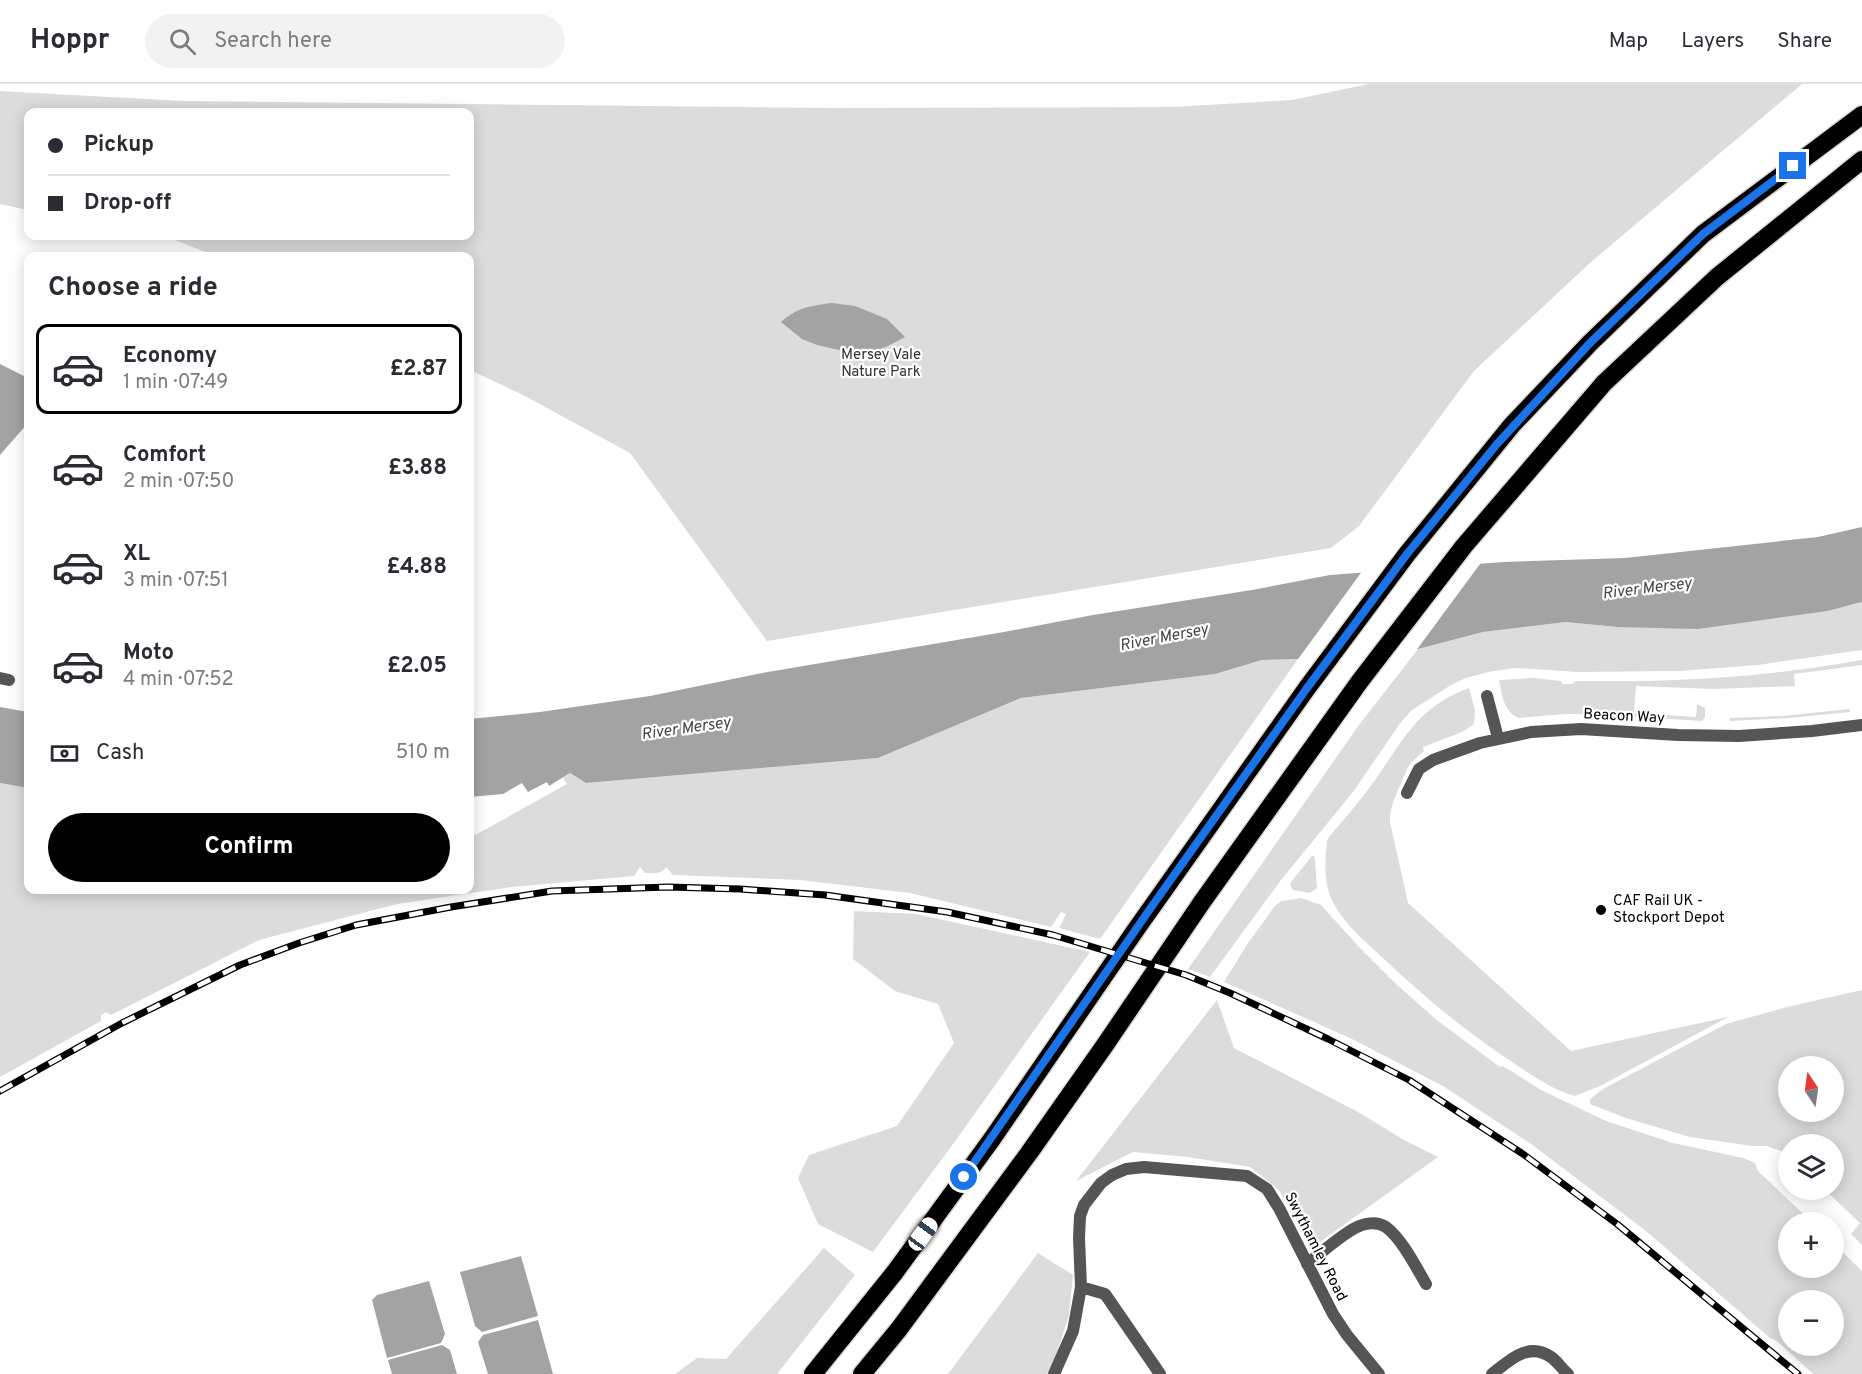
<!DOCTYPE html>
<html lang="en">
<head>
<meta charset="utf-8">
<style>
	body { margin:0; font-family:Overpass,sans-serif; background:#f2f2f3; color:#2b2b33; height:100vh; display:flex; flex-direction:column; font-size:22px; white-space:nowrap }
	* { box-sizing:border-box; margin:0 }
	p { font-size:20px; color:#7c7c81 }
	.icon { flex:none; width:33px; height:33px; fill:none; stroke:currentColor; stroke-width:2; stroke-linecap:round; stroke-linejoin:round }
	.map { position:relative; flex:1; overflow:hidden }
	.details { position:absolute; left:24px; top:168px; width:450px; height:642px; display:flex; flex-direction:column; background:#fff; border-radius:12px; box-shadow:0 3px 15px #0003 }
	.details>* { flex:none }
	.hud { position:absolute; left:24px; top:24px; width:450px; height:132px; border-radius:12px; box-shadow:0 3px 15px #0003; display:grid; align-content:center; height:132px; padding:0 24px; background:#fff }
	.needle { width:39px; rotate:347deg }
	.buttons { position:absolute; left:1778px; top:972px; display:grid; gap:12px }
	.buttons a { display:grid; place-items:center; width:66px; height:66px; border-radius:50%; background:#fff; box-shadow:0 3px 15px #0003; font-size:30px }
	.end { position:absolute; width:27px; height:27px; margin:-14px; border:8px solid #1a73e8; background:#fff; box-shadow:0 0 0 3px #fff }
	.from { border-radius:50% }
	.car { position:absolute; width:18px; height:36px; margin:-18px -9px; border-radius:8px; box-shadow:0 0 4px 2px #0007; background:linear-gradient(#fff 24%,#345 0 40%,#fff 0 76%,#345 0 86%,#fff 0) }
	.hud b { display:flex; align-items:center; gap:21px; height:57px; font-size:22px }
	.hud b+b { border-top:2px solid #e1e1e2 }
	.hud i { width:15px; height:15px; background:#2b2b33 }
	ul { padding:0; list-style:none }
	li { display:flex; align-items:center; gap:18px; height:90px; margin:0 12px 9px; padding:0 12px; border:3px solid transparent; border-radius:12px }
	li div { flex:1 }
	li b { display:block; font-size:22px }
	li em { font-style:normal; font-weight:700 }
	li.on { border-color:#000 }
	li>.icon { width:54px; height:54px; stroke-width:1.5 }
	h2 { padding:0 24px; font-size:27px; line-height:72px }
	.pay { display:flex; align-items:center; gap:15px; height:66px; padding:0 24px; font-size:22px }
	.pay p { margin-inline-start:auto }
	.action { display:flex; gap:12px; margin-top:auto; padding:12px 24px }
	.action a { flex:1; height:69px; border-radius:36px; background:#000; color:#fff; font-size:24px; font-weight:700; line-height:69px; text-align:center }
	header { display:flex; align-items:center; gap:36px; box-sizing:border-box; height:84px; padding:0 30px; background:#fff; border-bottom:2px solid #e1e1e2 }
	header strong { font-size:28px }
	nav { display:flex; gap:33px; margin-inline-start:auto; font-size:21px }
	.search { width:420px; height:54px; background:#f2f2f3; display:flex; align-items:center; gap:15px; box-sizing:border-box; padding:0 21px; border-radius:33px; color:#7c7c81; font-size:22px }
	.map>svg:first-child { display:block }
	.green { fill:#dcdcdc; fill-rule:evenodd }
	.water { fill:#a3a3a3 }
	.pier { fill:#fff }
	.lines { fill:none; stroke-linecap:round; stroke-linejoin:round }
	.highway-casing { stroke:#dbdbdb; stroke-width:21 }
	.street { stroke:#555; stroke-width:12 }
	.highway { stroke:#000; stroke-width:18 }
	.rail-casing { stroke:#000; stroke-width:7 }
	.rail { stroke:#fff; stroke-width:4.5; stroke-dasharray:14; stroke-linecap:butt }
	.route { stroke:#1a73e8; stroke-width:8 }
	.poi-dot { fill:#000; stroke:#fff; stroke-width:2 }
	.labels { text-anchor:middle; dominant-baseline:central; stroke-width:4.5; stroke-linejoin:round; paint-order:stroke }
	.park-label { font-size:15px; fill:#333; stroke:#fff }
	.street-label { font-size:15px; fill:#000; stroke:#fff }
	.poi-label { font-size:15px; fill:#000; stroke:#fff; text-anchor:start }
	.water-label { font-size:16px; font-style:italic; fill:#444; stroke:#fff }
</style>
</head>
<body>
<header>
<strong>Hoppr</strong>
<div class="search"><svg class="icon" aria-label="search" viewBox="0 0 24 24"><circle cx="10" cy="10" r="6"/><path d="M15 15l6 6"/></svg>Search here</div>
<nav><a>Map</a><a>Layers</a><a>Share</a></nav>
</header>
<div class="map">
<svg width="1862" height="1290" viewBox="0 0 1862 1290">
	<rect width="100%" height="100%" fill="#fff"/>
	<path class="green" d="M1369,0H1802L1591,178L1474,287L1359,442L1331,464L767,557L630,369L523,311L470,286V172H215L165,152H470V28H28V126L0,120V7L183,17L834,24L1172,23L1292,16Z
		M1862,518V566L1758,581L1680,587L1578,588L1515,584L1488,588L1466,594L1451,601L1412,626L1401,638L1353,708L1281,796L1210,893L1188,885L1359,641L1418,565L1483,548L1566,538L1617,543L1853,521Z
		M1298,575L1100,855L1059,844L1066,830L1061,828L1051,843L910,809L800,796L673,791L666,783C661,791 653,789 645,789L640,783L634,792L512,803L397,820L259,856L111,931L106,928L101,931V937L0,993V699L28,704V806H470V754L567,700L563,694L570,689L586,699L878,674L1021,614L1215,590L1262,576Z
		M1862,576V581L1794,590L1795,602L1715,605L1636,602L1634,629L1696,633L1697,620L1705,624V633L1702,637L1594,630H1566L1519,634C1503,628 1502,610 1499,596L1534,594L1561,597L1563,600H1572L1576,597C1672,599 1768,593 1862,576Z
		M1469,604L1475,626L1474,640L1462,648L1423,663L1424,667L1415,675L1408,683L1393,718L1390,730V738L1408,819L1571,967L1728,933L1602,1001L1575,1012C1555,1007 1535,993 1518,982C1469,950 1425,914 1383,874C1366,858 1345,841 1334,820C1323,801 1325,778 1327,757L1329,753C1344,735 1359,718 1373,699C1402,658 1418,622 1469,604Z
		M1849,625L1850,628L1789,634L1730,637V634L1783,632Z
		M1312,772H1314L1315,774L1317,804L1310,809L1293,806L1290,801L1291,798Z
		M1301,814L1321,821L1360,864L1396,900L1438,937L1500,983L1503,982L1541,1006L1606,1037L1673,1059L1743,1074L1755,1079L1758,1087L1812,1138H1788V1184H1833V1159L1862,1187V1290H1813L1778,1258L1770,1254L1646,1147L1531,1060L1443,1002L1350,954L1224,898L1248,859L1275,822L1281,817ZM1788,1216H1833V1262H1788Z
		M854,827L916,830L1090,868L956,1056L873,1168L818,1140L798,1094L809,1071L897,1042L954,959L938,920L895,907L853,875Z
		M1862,906V1161L1851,1150L1860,1139L1825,1106H1833V1060H1788V1069L1766,1062H1752L1690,1053L1626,1034L1590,1020V1015L1603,1005L1726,940L1787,923ZM1833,982V1028H1788V982Z
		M1217,916L1234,964L1358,1028L1404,1056L1438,1073L1313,1163L1279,1106L1250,1083L1188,1073L1133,1068L1076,1097Z
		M824,1164L855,1191L777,1290H675L697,1274L726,1275Z
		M1038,1169L1073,1191L1069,1231L1055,1275L1047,1290H948Z"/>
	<path class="water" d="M832,219L855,222L887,235L905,253L886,263L861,271L817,261L802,255L781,238C798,223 810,222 832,219Z
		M0,280L28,294V339L0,371Z
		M1862,443V518L1827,527L1698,545L1617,543L1566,538L1483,548L1418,565L1298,575L1262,576L1215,590L1021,614L878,674L586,699L570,689L549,702L547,698L528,708L522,699L503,710L470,713V635L540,628L650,612L762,589L1004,548L1093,531L1252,506L1330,491L1504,478L1625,474L1818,453Z
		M0,623L28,628V704L0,699Z
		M521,1172L538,1232L482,1248L475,1242L460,1188Z
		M429,1197L445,1250L441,1259L387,1274L372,1216L377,1211Z
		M538,1236L553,1290H488L478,1258L483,1251Z
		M442,1261L450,1266L457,1290H392L388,1276Z"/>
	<path class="pier" d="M1483,476L1415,568L1296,578L1363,486Z"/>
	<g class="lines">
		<g class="highway-casing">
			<path id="highway" d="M813,1290L895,1188L992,1055L1137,844L1307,604L1407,470L1512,341L1590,259L1703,150L1862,31
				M862,1290L899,1245L1029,1069L1105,961L1202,818L1360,597L1464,462L1604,299L1717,193L1862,76"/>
		</g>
		<path class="street" d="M0,594L9,596
			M1487,612L1498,654
			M1407,709L1419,685L1433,676L1480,659L1531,648L1581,645L1678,651L1739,652L1812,647L1862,641
			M1307,1180C1321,1169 1340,1152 1355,1144C1364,1139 1377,1137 1386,1143C1402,1155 1416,1183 1426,1200
			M1081,1203L1105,1210L1160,1290
			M1054,1290L1073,1247L1081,1203L1079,1154L1080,1132L1084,1121L1101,1099L1112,1091L1126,1085L1144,1083L1247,1092L1267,1105L1279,1124L1333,1230L1347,1251L1379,1290
			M1492,1290C1509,1277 1528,1257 1551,1273C1557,1277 1562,1285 1568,1290"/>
		<use href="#highway" class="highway"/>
		<g class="rail-casing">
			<path id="rail" d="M0,1007L122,939L240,881L299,859L356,841L451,823L552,807L668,803L740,805L825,811L947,828L1053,851L1186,891L1230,909L1328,955L1409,996L1523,1070L1617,1140L1798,1290"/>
		</g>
		<use href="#rail" class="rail"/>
	</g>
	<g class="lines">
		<path class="route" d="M964,1093L1150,825L1307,604L1407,470L1497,360L1590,259L1703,150L1793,82"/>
	</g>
	<circle class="poi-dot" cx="1601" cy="826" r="6"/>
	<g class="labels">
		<g class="park-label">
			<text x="881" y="271">Mersey Vale<tspan x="881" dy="17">Nature Park</tspan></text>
		</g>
		<g class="street-label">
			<text transform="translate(1624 633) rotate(3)">Beacon Way</text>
			<text transform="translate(1315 1163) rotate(63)">Swythamley Road</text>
		</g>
		<g class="poi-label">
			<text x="1613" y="817">CAF Rail UK -<tspan x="1613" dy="17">Stockport Depot</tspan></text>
		</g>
		<g class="water-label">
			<text transform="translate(1647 505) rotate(-7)">River Mersey</text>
			<text transform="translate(1164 554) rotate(-11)">River Mersey</text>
			<text transform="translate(686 645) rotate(-8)">River Mersey</text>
		</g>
	</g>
</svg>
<div class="buttons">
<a><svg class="needle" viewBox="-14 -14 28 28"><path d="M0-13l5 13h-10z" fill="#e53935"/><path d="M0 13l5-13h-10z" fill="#7c7c81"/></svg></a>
<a><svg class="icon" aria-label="layers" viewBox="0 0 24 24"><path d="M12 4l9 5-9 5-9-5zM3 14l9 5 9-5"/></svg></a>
<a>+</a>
<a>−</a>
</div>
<i class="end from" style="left:964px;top:1093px"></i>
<i class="end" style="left:1793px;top:82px"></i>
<i class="car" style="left:923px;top:1150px;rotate:36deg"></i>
<div class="hud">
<b><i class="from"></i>Pickup</b>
<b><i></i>Drop-off</b>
</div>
<section class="details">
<h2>Choose a ride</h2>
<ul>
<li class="on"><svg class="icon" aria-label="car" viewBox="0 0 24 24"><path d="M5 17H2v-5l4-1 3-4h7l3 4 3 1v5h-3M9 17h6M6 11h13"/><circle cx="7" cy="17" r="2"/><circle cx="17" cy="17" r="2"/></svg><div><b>Economy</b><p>1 min · 07:49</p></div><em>£2.87</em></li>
<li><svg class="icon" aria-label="car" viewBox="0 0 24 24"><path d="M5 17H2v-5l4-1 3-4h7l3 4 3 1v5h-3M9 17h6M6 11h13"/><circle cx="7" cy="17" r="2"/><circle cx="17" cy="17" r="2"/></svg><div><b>Comfort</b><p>2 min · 07:50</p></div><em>£3.88</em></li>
<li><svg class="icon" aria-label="car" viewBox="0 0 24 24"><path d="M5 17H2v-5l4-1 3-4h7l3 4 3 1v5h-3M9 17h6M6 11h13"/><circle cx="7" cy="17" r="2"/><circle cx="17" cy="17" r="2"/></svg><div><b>XL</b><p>3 min · 07:51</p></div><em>£4.88</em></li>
<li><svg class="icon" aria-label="car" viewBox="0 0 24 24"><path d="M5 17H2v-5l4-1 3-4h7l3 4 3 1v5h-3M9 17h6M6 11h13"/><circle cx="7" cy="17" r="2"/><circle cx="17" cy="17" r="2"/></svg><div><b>Moto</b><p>4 min · 07:52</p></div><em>£2.05</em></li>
</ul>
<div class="pay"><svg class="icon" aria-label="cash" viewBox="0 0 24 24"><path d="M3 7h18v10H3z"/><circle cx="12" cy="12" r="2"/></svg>Cash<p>510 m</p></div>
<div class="action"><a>Confirm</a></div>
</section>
</div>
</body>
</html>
